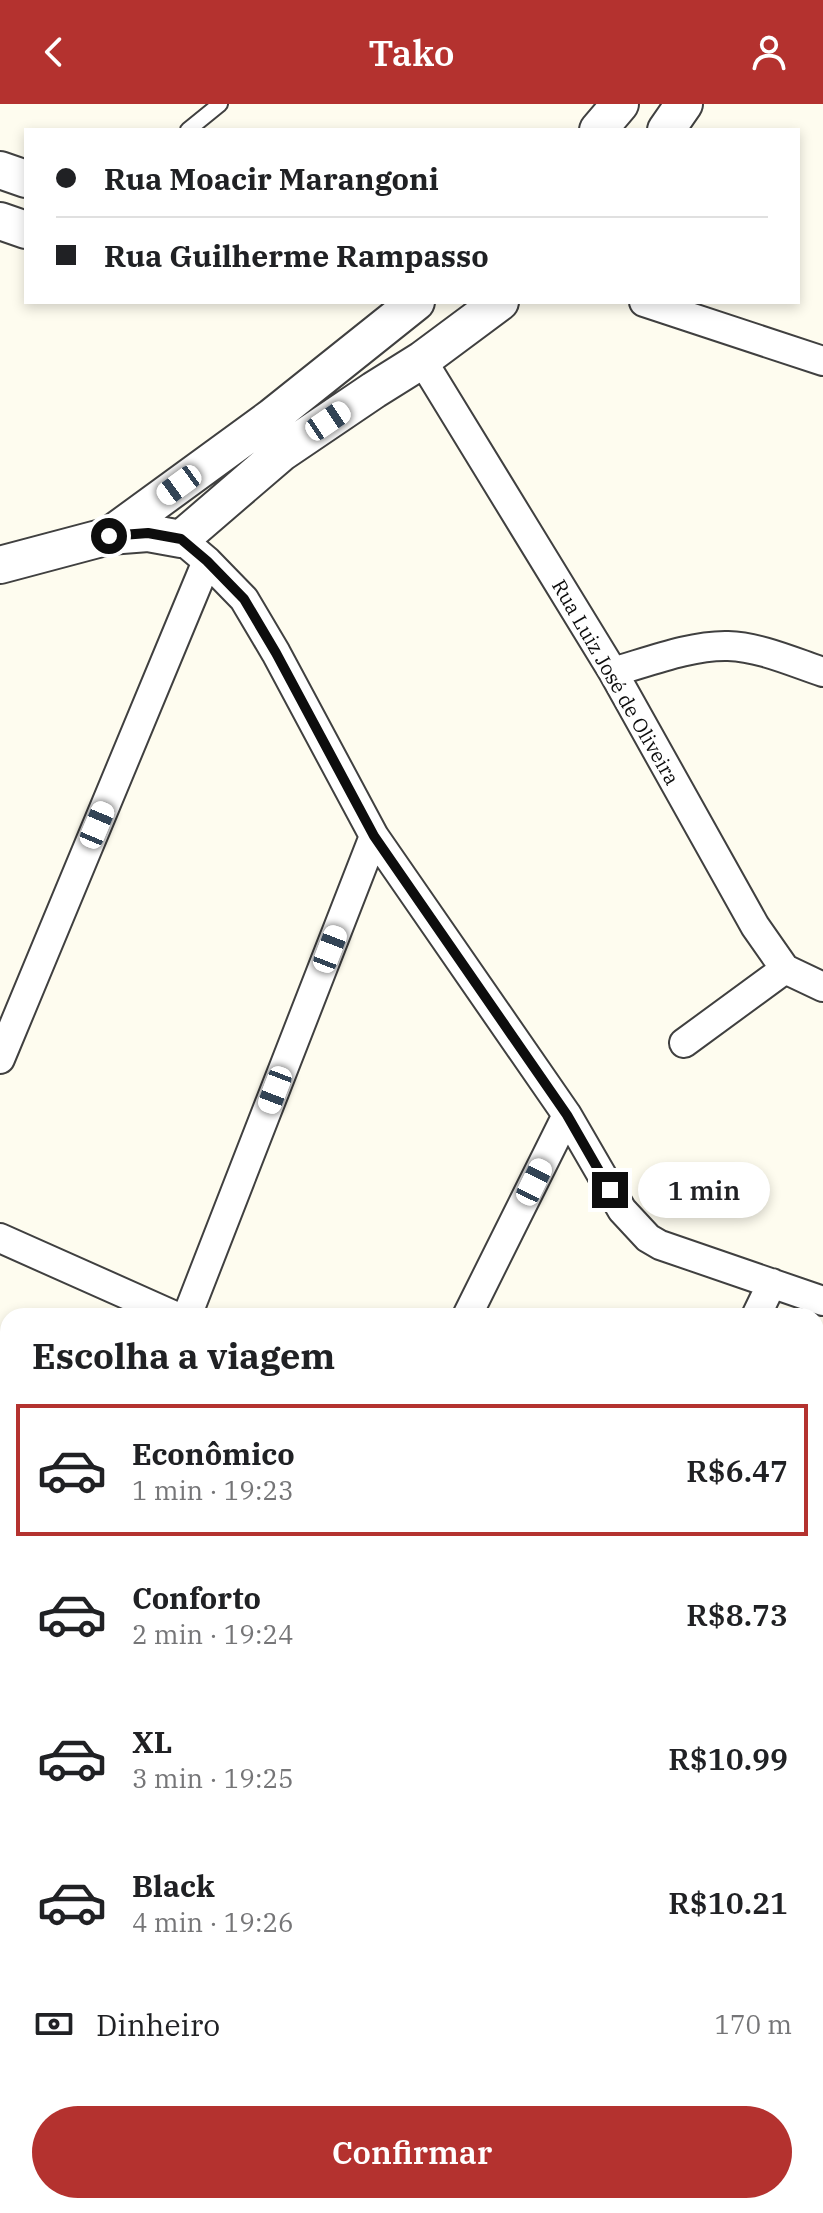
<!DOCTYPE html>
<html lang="pt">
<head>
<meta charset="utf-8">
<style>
	body { margin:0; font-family:"IBM Plex Serif",serif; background:#f2f2f2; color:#202124; height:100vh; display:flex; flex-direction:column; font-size:30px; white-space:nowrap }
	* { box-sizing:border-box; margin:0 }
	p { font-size:26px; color:#757577 }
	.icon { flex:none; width:44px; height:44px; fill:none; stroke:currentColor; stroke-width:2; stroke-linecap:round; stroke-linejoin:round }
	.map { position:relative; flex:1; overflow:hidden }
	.side { position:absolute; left:0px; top:1204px; width:824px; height:906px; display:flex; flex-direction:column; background:#fff; border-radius:24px 24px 0 0; box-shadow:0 4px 12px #0003 }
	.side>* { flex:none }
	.top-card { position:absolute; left:24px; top:24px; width:776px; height:176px; border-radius:0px; box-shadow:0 4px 12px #0003; display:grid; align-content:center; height:176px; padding:0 32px; background:#fff }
	.end { position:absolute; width:36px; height:36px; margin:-18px; border:10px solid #0d0d0d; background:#fff; box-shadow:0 0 0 4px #fff }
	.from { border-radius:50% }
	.bubble { position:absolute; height:56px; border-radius:28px; background:#fff; box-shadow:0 4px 12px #0003; font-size:26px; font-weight:600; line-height:56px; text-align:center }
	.car { position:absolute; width:24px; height:48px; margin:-24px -12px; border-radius:10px; box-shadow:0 0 6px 2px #0007; background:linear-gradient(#fff 24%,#345 0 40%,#fff 0 76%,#345 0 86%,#fff 0) }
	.top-card b { display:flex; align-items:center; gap:28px; height:76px; font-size:30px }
	.top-card b+b { border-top:2px solid #e0e0e0 }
	.top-card i { width:20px; height:20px; background:#202124 }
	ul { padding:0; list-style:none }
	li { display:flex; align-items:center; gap:24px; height:132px; margin:0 16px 12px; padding:0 16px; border:4px solid transparent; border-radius:0px }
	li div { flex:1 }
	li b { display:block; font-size:30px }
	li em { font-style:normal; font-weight:600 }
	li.on { border-color:#b4322f }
	li>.icon { width:72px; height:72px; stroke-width:1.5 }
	h2 { padding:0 32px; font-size:36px; line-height:96px }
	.pay { display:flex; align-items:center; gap:20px; height:88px; padding:0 32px; font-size:30px }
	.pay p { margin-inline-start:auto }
	.action { display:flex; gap:16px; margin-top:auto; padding:16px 32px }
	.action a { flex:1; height:92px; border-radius:48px; background:#b4322f; color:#fff; font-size:32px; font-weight:600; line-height:92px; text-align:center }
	header { display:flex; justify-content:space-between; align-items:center; height:104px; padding:0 32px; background:#b4322f; color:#fff; font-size:36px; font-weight:600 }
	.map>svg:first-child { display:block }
	.green { fill:#cee6bb }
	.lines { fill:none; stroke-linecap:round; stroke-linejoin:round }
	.service-casing { stroke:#404040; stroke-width:18 }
	.minor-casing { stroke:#404040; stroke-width:32 }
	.tertiary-casing { stroke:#404040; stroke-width:40 }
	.service { stroke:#fff; stroke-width:14 }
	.minor { stroke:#fff; stroke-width:28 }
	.tertiary { stroke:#fff; stroke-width:36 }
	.route { stroke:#0d0d0d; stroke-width:10 }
	.labels { text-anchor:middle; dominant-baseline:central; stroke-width:8; stroke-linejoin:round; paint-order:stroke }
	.street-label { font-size:20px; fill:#0d0d0d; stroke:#fff }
</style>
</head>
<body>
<header><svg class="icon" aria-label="back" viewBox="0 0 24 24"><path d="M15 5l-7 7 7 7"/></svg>Tako<svg class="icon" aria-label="person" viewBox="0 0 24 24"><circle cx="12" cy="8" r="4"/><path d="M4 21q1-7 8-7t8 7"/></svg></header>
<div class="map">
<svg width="823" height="2109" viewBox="0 0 823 2109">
	<rect width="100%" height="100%" fill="#fefcef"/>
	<path class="green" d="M816,1939L823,1942V2109H692L695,2102H816Z"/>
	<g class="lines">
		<g class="service-casing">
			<path id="service" d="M188,26L220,0"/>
		</g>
		<g class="minor-casing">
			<path id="minor" d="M644,198L823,257
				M422,256L613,568L755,822L785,865L823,883
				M181,435L207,457L244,495L276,549L374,732L567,1011L622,1106L648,1134L660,1141L823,1197
				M613,568C648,558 691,541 728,542C760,543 793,558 823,568
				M684,939L785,865
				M0,955L207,457
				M0,1134L175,1212
				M187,1212L374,732
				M467,1212L567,1011
				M756,1212L772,1179
				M0,1594L8,1578
				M0,1634L8,1638
				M816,1718L823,1702
				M816,1911L823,1914
				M0,1924L8,1927
				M388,2102L403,2109
				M671,2109L674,2102"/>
		</g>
		<g class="tertiary-casing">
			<path id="tertiary" d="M598,26L620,0
				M666,26L684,0
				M0,66L26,75
				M0,117L26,126
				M109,432L272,313L416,198
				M0,461L109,432L148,429L181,435L281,349L374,286L422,256L500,198"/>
		</g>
		<use href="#service" class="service"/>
		<use href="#minor" class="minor"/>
		<use href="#tertiary" class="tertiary"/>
	</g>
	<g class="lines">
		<path class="route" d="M109,432L148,429L181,435L207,457L244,495L276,549L374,732L567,1011L610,1086"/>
	</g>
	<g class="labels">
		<g class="street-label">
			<text transform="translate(616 578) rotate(60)">Rua Luiz José de Oliveira</text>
		</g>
	</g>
</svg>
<i class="end from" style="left:109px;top:432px"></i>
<i class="end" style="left:610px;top:1086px"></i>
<div class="bubble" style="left:638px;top:1058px;width:132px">1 min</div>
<i class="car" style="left:328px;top:317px;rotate:56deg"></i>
<i class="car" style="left:179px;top:381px;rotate:234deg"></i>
<i class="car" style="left:97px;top:721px;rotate:23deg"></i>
<i class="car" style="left:330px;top:845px;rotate:21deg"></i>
<i class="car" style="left:275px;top:986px;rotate:201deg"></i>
<i class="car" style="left:534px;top:1078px;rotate:26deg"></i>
<div class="top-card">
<b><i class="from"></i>Rua Moacir Marangoni</b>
<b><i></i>Rua Guilherme Rampasso</b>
</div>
<section class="side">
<h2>Escolha a viagem</h2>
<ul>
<li class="on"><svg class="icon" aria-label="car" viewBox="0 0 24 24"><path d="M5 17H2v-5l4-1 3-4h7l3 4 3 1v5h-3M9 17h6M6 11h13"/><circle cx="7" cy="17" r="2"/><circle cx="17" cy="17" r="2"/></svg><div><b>Econômico</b><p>1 min · 19:23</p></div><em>R$6.47</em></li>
<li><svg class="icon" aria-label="car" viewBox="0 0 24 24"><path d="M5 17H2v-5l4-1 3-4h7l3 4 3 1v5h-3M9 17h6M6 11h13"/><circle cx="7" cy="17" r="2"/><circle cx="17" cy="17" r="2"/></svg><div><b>Conforto</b><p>2 min · 19:24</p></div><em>R$8.73</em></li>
<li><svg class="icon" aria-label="car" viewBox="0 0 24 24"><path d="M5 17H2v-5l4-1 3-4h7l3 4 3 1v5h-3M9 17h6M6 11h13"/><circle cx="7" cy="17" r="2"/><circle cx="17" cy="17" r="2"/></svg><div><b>XL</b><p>3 min · 19:25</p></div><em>R$10.99</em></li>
<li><svg class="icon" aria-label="car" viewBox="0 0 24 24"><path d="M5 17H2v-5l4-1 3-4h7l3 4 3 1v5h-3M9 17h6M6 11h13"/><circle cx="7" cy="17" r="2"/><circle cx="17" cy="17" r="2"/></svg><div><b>Black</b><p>4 min · 19:26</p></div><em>R$10.21</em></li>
</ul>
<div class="pay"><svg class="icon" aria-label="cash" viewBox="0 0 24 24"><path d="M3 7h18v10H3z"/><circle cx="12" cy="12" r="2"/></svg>Dinheiro<p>170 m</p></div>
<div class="action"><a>Confirmar</a></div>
</section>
</div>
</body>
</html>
